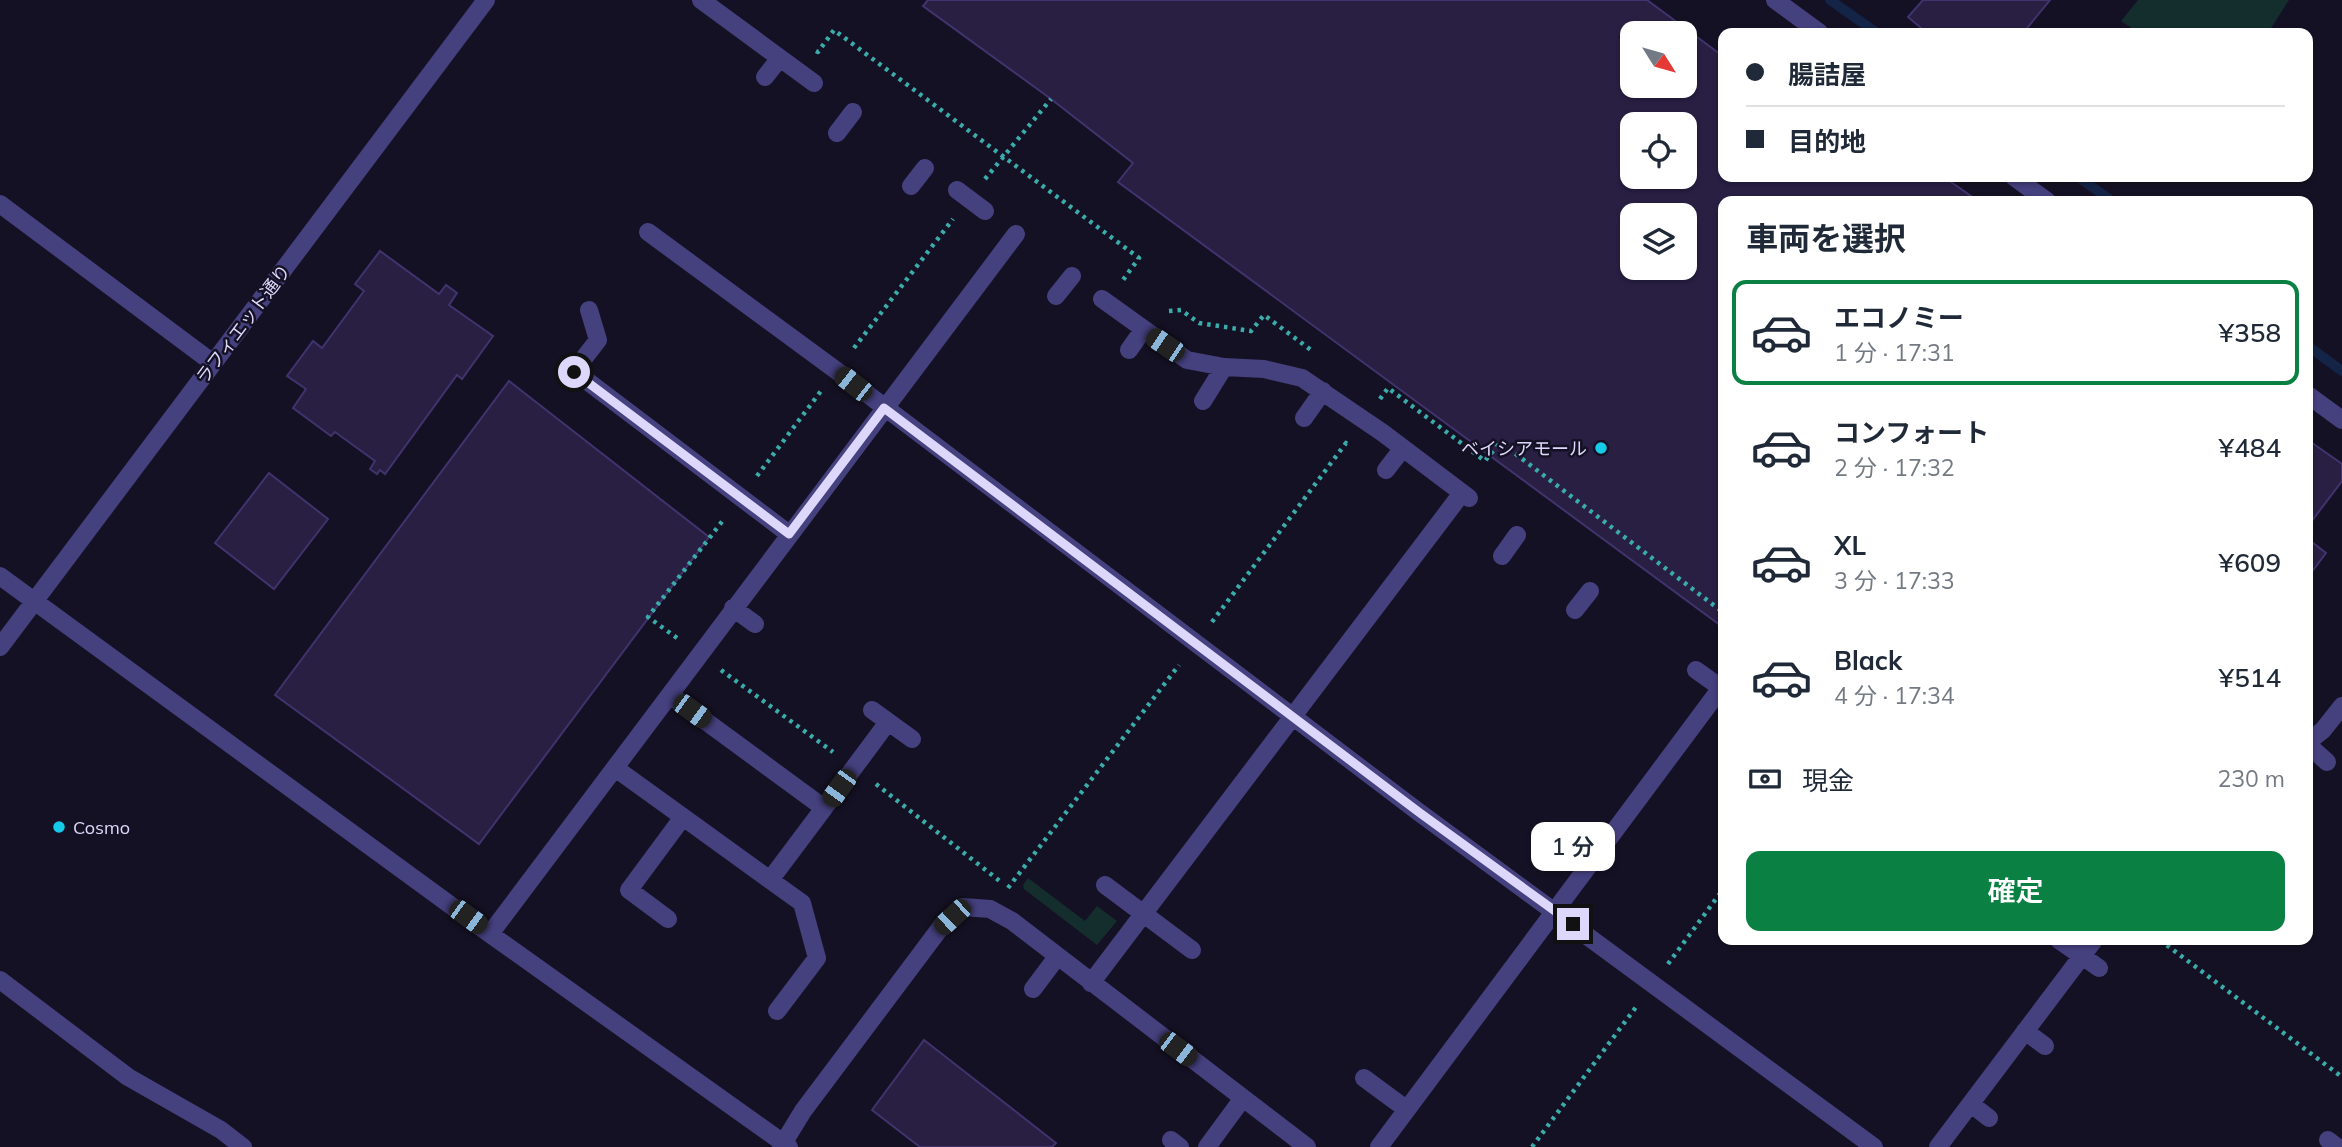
<!DOCTYPE html>
<html lang="ja">
<head>
<meta charset="utf-8">
<style>
	body { margin:0; font-family:Mulish,"Noto Sans JP",sans-serif; background:#f2f2f3; color:#1f2937; height:100vh; display:flex; flex-direction:column; font-size:26px; white-space:nowrap }
	* { box-sizing:border-box; margin:0 }
	p { font-size:23px; color:#747a83 }
	.icon { flex:none; width:38px; height:38px; fill:none; stroke:currentColor; stroke-width:2; stroke-linecap:round; stroke-linejoin:round }
	.map { position:relative; flex:1; overflow:hidden }
	.drawer { position:absolute; left:1718px; top:196px; width:595px; height:749px; display:flex; flex-direction:column; background:#fff; border-radius:14px; box-shadow:0 2px 5px #0004 }
	.drawer>* { flex:none }
	.guide { position:absolute; left:1718px; top:28px; width:595px; height:154px; border-radius:14px; box-shadow:0 2px 5px #0004; display:grid; align-content:center; height:154px; padding:0 28px; background:#fff }
	.needle { width:46px; rotate:127deg }
	.controls { position:absolute; left:1620px; top:21px; display:grid; gap:14px }
	.controls a { display:grid; place-items:center; width:77px; height:77px; border-radius:14px; background:#fff; box-shadow:0 2px 5px #0004; font-size:35px }
	.end { position:absolute; width:32px; height:32px; margin:-16px; border:9px solid #ddd7fb; background:#111; box-shadow:0 0 0 4px #111 }
	.from { border-radius:50% }
	.bubble { position:absolute; height:49px; border-radius:14px; background:#fff; box-shadow:0 2px 5px #0004; font-size:23px; font-weight:600; line-height:49px; text-align:center }
	.car { position:absolute; width:21px; height:42px; margin:-21px -10px; border-radius:9px; box-shadow:0 0 5px 2px #0007; background:linear-gradient(#222 24%,#8ab4d8 0 40%,#222 0 76%,#8ab4d8 0 86%,#222 0) }
	.guide b { display:flex; align-items:center; gap:24px; height:66px; font-size:26px }
	.guide b+b { border-top:2px solid #e0e1e3 }
	.guide i { width:18px; height:18px; background:#1f2937 }
	ul { padding:0; list-style:none }
	li { display:flex; align-items:center; gap:21px; height:105px; margin:0 14px 10px; padding:0 14px; border:4px solid transparent; border-radius:14px }
	li div { flex:1 }
	li b { display:block; font-size:26px }
	li em { font-style:normal; font-weight:600 }
	li.on { border-color:#0b8043 }
	li>.icon { width:63px; height:63px; stroke-width:1.5 }
	h2 { padding:0 28px; font-size:32px; line-height:84px }
	.pay { display:flex; align-items:center; gap:18px; height:77px; padding:0 28px; font-size:26px }
	.pay p { margin-inline-start:auto }
	.action { display:flex; gap:14px; margin-top:auto; padding:14px 28px }
	.action a { flex:1; height:80px; border-radius:14px; background:#0b8043; color:#fff; font-size:28px; font-weight:600; line-height:80px; text-align:center }
	.map>svg:first-child { display:block }
	.green { fill:#142d2d }
	.lines { fill:none; stroke-linecap:round; stroke-linejoin:round }
	.stream { stroke:#132446; stroke-width:10 }
	.building { fill:#281f43; stroke:#41336d; stroke-width:2; fill-rule:evenodd }
	.path { stroke:#3aacaa; stroke-width:4.5; stroke-dasharray:3.5 5; stroke-linecap:butt }
	.minor { stroke:#45407e; stroke-width:18 }
	.route { stroke:#ddd7fb; stroke-width:9 }
	.poi-dot { fill:#15cbe9; stroke:#151124; stroke-width:2.5 }
	.labels { text-anchor:middle; dominant-baseline:central; stroke-width:5; stroke-linejoin:round; paint-order:stroke }
	.street-label { font-size:18px; fill:#ddd7fb; stroke:#151124 }
	.poi-label { font-size:18px; fill:#ddd7fb; stroke:#151124; text-anchor:end }
</style>
</head>
<body>
<div class="map">
<svg width="2342" height="1147" viewBox="0 0 2342 1147">
	<rect width="100%" height="100%" fill="#151124"/>
	<path class="green" d="M2138,0H2289L2268,33H2139L2121,21Z
		M1028,878L1085,921L1097,906L1117,921L1097,945L1024,889L1023,885Z"/>
	<g class="lines">
		<path class="stream" d="M1830,0L1877,33
			M2078,177L2112,201
			M2308,346L2342,371"/>
	</g>
	<path class="building" d="M928,0H1647L1724,57V177H1944L1978,201H1724V628L1118,182L1133,163L1051,99L923,6ZM1633,33H1685V86H1633ZM1633,124H1685V177H1633ZM1633,215H1685V268H1633Z
		M1923,0H2050L2023,33H1927L1908,17Z
		M380,251L439,294L446,285L457,293L449,305L493,336L462,379L457,375L385,474L380,470L377,474L370,469L375,461L335,432L331,436L293,408L306,389L287,376L313,341L322,348L364,291L355,284Z
		M509,381L709,537L479,844L275,695Z
		M2308,440L2342,464V481L2308,526Z
		M269,473L328,519L274,589L215,543Z
		M2308,539L2326,553L2308,577Z
		M924,1040L1056,1143L1052,1147H920L872,1110Z"/>
	<g class="lines">
		<path class="path" d="M816,51L818,52L834,30L1139,258L1123,280L1124,281
			M985,179L1051,99
			M1169,311L1181,310L1199,323L1251,331L1264,315L1311,350
			M854,348L953,219
			M1380,399L1388,388L1485,461L1500,442L1724,613
			M757,476L821,391
			M1212,622L1346,443L1348,445
			M677,638L648,617L724,519
			M721,670L833,752
			M876,784L1001,882
			M1008,888L1179,665
			M2160,940L2342,1077
			M1668,964L1724,888
			M1532,1147L1636,1007"/>
		<path class="minor" d="M701,0L814,83
			M1775,0L1820,33
			M765,77L780,58
			M837,133L853,112
			M2014,177L2047,201
			M911,186L925,168
			M957,190L985,211
			M0,204L213,363
			M648,232L837,371L1420,813L1874,1147
			M1056,296L1072,276
			M1102,299L1187,360L1224,367L1264,369L1302,378L1383,433L1469,498
			M589,310L598,340L574,371L789,534
			M1129,350L1143,330
			M2308,395L2342,420
			M1203,401L1224,367
			M1304,418L1323,391
			M1386,470L1403,448
			M1502,556L1517,535
			M0,576L490,934L789,1147
			M733,608L755,624
			M1575,610L1590,591
			M0,647L486,0
			M1696,670L1724,690
			M670,695L824,808L888,722
			M872,710L912,739
			M2308,742L2323,730L2342,706
			M2308,745L2327,762
			M615,768L683,817L629,890L668,919
			M683,817L770,880L824,808
			M770,880L802,903L817,958L777,1011
			M1105,885L1192,950
			M490,934L1016,234
			M2059,940L2082,956L2094,940
			M0,980L128,1077L221,1130L243,1147
			M1091,983L1462,493
			M1033,989L1057,957
			M2025,1031L2045,1046
			M1364,1078L1406,1109
			M1971,1104L1989,1118
			M1171,1140L1180,1147
			M2328,1140L2337,1147
			M781,1147L803,1111L941,927L963,907L990,909L1012,921L1307,1147
			M1207,1147L1243,1098
			M1379,1147L1721,688
			M1938,1147L2082,956L2099,968"/>
	</g>
	<g class="lines">
		<path class="route" d="M574,372L789,534L884,408L1420,813L1573,924"/>
	</g>
	<g class="poi-dot">
		<circle cx="1601" cy="448" r="7"/>
		<circle cx="59" cy="827" r="7"/>
	</g>
	<g class="labels">
		<g class="street-label">
			<text transform="translate(243 324) rotate(-53)">ラフィエット通り</text>
		</g>
		<g class="poi-label">
			<text x="1587" y="448">ベイシアモール</text>
			<text x="73" y="827" text-anchor="start">Cosmo</text>
		</g>
	</g>
</svg>
<div class="controls">
<a><svg class="needle" viewBox="-14 -14 28 28"><path d="M0-13l5 13h-10z" fill="#e53935"/><path d="M0 13l5-13h-10z" fill="#747a83"/></svg></a>
<a><svg class="icon" aria-label="locate" viewBox="0 0 24 24"><circle cx="12" cy="12" r="6"/><path d="M12 2v4M12 18v4M2 12h4M18 12h4"/></svg></a>
<a><svg class="icon" aria-label="layers" viewBox="0 0 24 24"><path d="M12 4l9 5-9 5-9-5zM3 14l9 5 9-5"/></svg></a>
</div>
<i class="end from" style="left:574px;top:372px"></i>
<i class="end" style="left:1573px;top:924px"></i>
<div class="bubble" style="left:1531px;top:822px;width:84px">1 分</div>
<i class="car" style="left:1165px;top:345px;rotate:304deg"></i>
<i class="car" style="left:853px;top:384px;rotate:308deg"></i>
<i class="car" style="left:692px;top:711px;rotate:126deg"></i>
<i class="car" style="left:839px;top:788px;rotate:216deg"></i>
<i class="car" style="left:468px;top:917px;rotate:126deg"></i>
<i class="car" style="left:952px;top:917px;rotate:227deg"></i>
<i class="car" style="left:1178px;top:1049px;rotate:127deg"></i>
<div class="guide">
<b><i class="from"></i>腸詰屋</b>
<b><i></i>目的地</b>
</div>
<section class="drawer">
<h2>車両を選択</h2>
<ul>
<li class="on"><svg class="icon" aria-label="car" viewBox="0 0 24 24"><path d="M5 17H2v-5l4-1 3-4h7l3 4 3 1v5h-3M9 17h6M6 11h13"/><circle cx="7" cy="17" r="2"/><circle cx="17" cy="17" r="2"/></svg><div><b>エコノミー</b><p>1 分 · 17:31</p></div><em>¥358</em></li>
<li><svg class="icon" aria-label="car" viewBox="0 0 24 24"><path d="M5 17H2v-5l4-1 3-4h7l3 4 3 1v5h-3M9 17h6M6 11h13"/><circle cx="7" cy="17" r="2"/><circle cx="17" cy="17" r="2"/></svg><div><b>コンフォート</b><p>2 分 · 17:32</p></div><em>¥484</em></li>
<li><svg class="icon" aria-label="car" viewBox="0 0 24 24"><path d="M5 17H2v-5l4-1 3-4h7l3 4 3 1v5h-3M9 17h6M6 11h13"/><circle cx="7" cy="17" r="2"/><circle cx="17" cy="17" r="2"/></svg><div><b>XL</b><p>3 分 · 17:33</p></div><em>¥609</em></li>
<li><svg class="icon" aria-label="car" viewBox="0 0 24 24"><path d="M5 17H2v-5l4-1 3-4h7l3 4 3 1v5h-3M9 17h6M6 11h13"/><circle cx="7" cy="17" r="2"/><circle cx="17" cy="17" r="2"/></svg><div><b>Black</b><p>4 分 · 17:34</p></div><em>¥514</em></li>
</ul>
<div class="pay"><svg class="icon" aria-label="cash" viewBox="0 0 24 24"><path d="M3 7h18v10H3z"/><circle cx="12" cy="12" r="2"/></svg>現金<p>230 m</p></div>
<div class="action"><a>確定</a></div>
</section>
</div>
</body>
</html>
